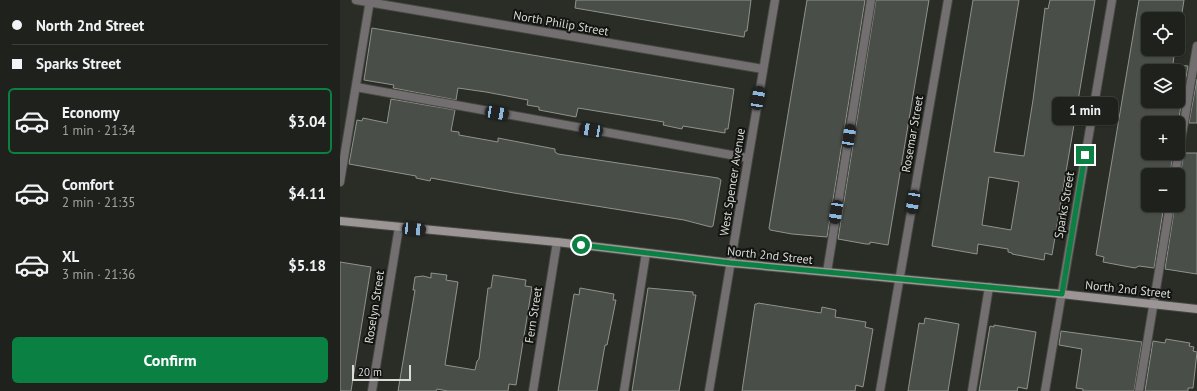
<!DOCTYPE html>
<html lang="en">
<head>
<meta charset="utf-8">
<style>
	body { margin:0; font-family:"PT Sans",sans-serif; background:#272a25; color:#f1f3f6; height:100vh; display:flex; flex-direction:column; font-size:15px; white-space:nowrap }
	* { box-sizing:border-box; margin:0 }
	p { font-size:13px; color:#a1a4a3 }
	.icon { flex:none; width:22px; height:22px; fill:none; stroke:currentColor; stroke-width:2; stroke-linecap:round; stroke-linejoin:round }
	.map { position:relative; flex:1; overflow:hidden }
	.drawer { display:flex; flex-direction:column; background:#1f221c; width:340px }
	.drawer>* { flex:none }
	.top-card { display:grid; align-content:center; height:88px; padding:0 12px; background:#1f221c }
	.controls { position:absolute; left:801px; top:12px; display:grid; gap:8px }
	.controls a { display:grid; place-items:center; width:44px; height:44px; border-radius:6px; background:#1f221c; box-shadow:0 1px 3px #0004,0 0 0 1px #3c3f3b; font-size:20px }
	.scale { position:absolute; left:12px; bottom:10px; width:59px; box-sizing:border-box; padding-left:4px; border:2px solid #d9dcd7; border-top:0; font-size:11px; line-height:14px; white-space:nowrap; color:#d9dcd7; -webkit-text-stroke:3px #131411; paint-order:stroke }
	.end { position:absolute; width:18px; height:18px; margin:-9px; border:5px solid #0b8043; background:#fff; box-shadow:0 0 0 2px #fff }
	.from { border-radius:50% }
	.bubble { position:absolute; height:28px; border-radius:6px; background:#1f221c; box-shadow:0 1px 3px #0004,0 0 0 1px #3c3f3b; font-size:13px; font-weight:800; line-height:28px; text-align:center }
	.car { position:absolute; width:12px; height:24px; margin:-12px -6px; border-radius:5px; box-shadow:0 0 3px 1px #0007; background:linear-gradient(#222 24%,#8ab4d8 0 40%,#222 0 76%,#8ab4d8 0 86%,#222 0) }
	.top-card b { display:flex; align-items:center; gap:14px; height:38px; font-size:15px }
	.top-card b+b { border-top:1px solid #3c3f3b }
	.top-card i { width:10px; height:10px; background:#f1f3f6 }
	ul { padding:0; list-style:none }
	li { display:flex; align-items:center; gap:12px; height:66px; margin:0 8px 6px; padding:0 4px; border:2px solid transparent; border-radius:6px }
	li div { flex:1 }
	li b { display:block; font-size:15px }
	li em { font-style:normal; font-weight:800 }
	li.current { border-color:#0b8043 }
	li>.icon { width:36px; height:36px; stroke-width:1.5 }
	.cta { display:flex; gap:8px; margin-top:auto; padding:8px 12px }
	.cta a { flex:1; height:46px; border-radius:6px; background:#0b8043; color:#fff; font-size:16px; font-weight:800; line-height:46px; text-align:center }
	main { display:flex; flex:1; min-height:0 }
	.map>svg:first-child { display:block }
	.building { fill:#4a4e48; stroke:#8f938c; fill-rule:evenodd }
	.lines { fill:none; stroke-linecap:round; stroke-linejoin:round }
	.lane-casing { stroke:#454942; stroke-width:10 }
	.street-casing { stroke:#454942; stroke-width:10 }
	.secondary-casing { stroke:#454942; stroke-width:10 }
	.lane { stroke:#736f70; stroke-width:8 }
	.street { stroke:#736f70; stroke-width:8 }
	.secondary { stroke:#9c9596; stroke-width:8 }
	.route { stroke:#0b8043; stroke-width:5 }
	.labels { text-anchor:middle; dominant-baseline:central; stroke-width:4; stroke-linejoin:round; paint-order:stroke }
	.street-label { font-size:12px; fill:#d9dcd7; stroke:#131411 }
</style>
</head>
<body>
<main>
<section class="drawer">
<div class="top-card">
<b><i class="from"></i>North 2nd Street</b>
<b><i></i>Sparks Street</b>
</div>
<ul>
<li class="current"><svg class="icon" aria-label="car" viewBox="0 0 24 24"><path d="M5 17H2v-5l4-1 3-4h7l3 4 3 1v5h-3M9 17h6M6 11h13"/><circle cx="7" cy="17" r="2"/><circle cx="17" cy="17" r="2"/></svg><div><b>Economy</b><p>1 min · 21:34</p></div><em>$3.04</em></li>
<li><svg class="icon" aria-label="car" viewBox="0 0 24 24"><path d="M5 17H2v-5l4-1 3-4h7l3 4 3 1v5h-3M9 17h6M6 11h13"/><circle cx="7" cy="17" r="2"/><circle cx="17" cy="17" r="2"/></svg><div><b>Comfort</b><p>2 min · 21:35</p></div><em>$4.11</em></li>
<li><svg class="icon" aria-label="car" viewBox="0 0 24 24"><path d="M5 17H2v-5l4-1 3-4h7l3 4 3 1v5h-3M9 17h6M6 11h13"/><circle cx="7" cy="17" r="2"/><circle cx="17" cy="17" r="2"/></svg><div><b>XL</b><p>3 min · 21:36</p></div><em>$5.18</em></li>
</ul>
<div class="cta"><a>Confirm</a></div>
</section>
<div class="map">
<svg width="857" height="391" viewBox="0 0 857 391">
	<rect width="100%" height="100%" fill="#292d26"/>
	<path class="building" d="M236,0H411L407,31H405L404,37L235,8Z
		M467,0H525L487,237L452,234L430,230L429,228Z
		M536,0H589L548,245L530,242V244H526L498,239Z
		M633,0H679L654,152L684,156L693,100L705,8L708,9L710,0H755L712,255L705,253L704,260L672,254V253L668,252V249L638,244L637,254L592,246ZM649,177L679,182L671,230L642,225Z
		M799,0H844L841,19H808V49H835L832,71H808V101H838V65L848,66L838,123H808V153H833L830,175H808V205H824L814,268L799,266L795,268L763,262L764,257L756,255Z
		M32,28L394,89L388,129H385V133L343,126L342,129L323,125L324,122L238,108L236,117L199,110V107L187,105L188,100L146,92L118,88L116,100L53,88L54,85L24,80Z
		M857,79V123H849Z
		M51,99L115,110L111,131L119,132V135L158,142V138L215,149V152L218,154L378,178L381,180L373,226L371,227L344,220L174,193L91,178L90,181L76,178V176L9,164L17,120L22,121L23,118L47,123Z
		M844,153H857V274L825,269L835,205H838V179L840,176Z
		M0,262L31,267L11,391H0Z
		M91,273L107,275L106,280L118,282L105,365L135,370L137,361L139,359L148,288H151L153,275L186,280L185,286L192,287L176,385L169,384L168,391H108L97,389L96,391H58L75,290H73L75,277L83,276L91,278Z
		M240,288L274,294L273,300H276L267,345H265L257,391H218L234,294L239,295Z
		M308,288L353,292V295H356L339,391H292Z
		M418,303L481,313L482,307L496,310L495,317L526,322L525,327L533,329L523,387L516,385L515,391H402L415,304H417Z
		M585,318L619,324L608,391H568L579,323L584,324Z
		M654,325L696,332L687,389L678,387L677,391H639L650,326L654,327Z
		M721,331L802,342L794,391H743V389L736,388L742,349L719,345Z
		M826,339L850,343L849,346L854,347L853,351L857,352L853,388H848V391H805L813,341L825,343Z"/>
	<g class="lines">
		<g class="lane-casing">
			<path id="lane" d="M16,87L408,158
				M835,175L857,46
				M0,182L30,0
				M487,272L531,0
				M284,391L306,253
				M632,391L649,287
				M799,391L830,205"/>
		</g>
		<g class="street-casing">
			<path id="street" d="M16,0L423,69
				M32,391L59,227
				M193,391L217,242
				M369,391L435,0
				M540,391L608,0
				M705,391L772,0"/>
		</g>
		<g class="secondary-casing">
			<path id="secondary" d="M0,221L217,242L391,263L721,294L857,309"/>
		</g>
		<use href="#lane" class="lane"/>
		<use href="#street" class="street"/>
		<use href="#secondary" class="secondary"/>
	</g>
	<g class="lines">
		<path class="route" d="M241,245L391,263L722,294L745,155"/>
	</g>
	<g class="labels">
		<g class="street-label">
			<text transform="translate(221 23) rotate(10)">North Philip Street</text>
			<text transform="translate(572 134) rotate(-80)">Rosemar Street</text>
			<text transform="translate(392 182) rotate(-81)">West Spencer Avenue</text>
			<text transform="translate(724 205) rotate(-80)">Sparks Street</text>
			<text transform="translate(430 255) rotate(6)">North 2nd Street</text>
			<text transform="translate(788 289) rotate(6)">North 2nd Street</text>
			<text transform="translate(34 307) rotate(-81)">Roselyn Street</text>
			<text transform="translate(193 315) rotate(-81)">Fern Street</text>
		</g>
	</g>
</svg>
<div class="controls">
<a><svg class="icon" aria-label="locate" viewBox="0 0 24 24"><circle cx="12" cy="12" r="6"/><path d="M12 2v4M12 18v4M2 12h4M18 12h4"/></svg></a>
<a><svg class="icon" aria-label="layers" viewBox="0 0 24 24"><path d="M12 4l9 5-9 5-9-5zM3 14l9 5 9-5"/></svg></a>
<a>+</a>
<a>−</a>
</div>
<div class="scale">20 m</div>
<i class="end from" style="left:241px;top:245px"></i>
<i class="end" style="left:745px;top:155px"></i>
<div class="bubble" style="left:712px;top:97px;width:66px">1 min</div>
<i class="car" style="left:418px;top:98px;rotate:10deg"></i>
<i class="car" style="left:157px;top:113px;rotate:100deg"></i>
<i class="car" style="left:251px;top:130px;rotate:280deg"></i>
<i class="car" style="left:509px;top:136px;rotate:9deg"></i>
<i class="car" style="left:573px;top:202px;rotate:190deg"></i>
<i class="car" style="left:496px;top:212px;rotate:189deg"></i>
<i class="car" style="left:74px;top:229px;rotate:95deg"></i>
</div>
</main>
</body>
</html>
